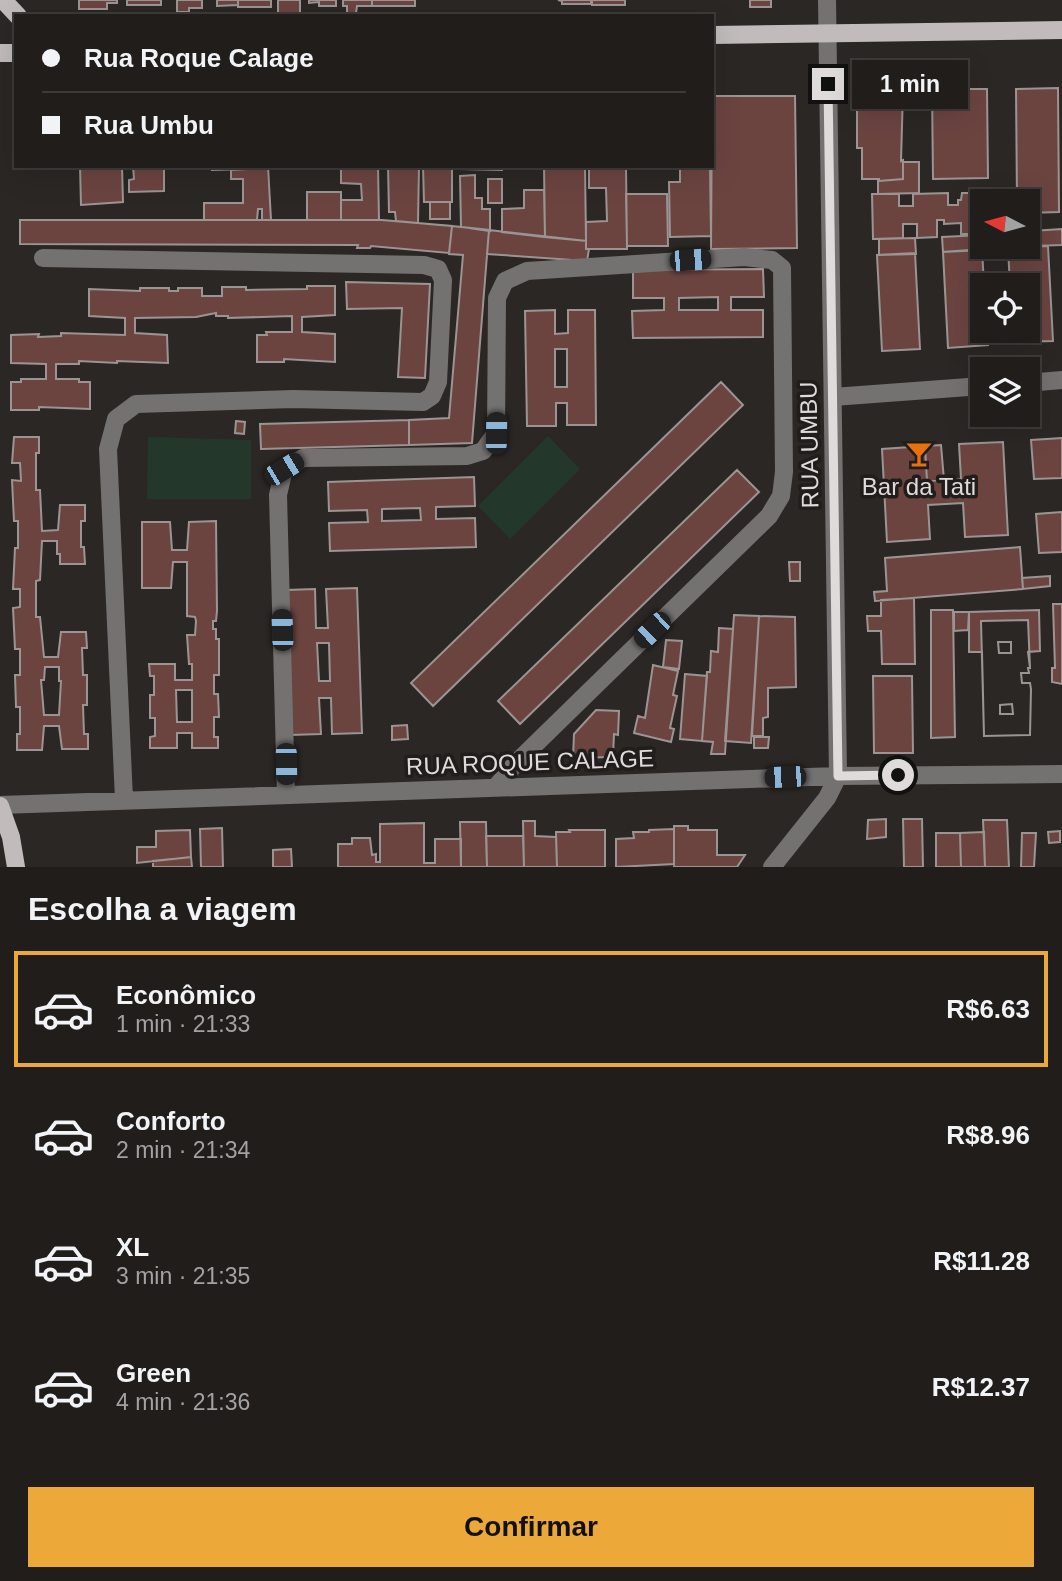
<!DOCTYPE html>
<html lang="pt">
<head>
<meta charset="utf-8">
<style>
	body { margin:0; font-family:Arial,sans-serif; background:#2d2a28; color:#f1f3f6; height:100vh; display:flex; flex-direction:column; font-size:26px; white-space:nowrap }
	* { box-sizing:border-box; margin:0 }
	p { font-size:23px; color:#a2a2a3 }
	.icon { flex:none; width:38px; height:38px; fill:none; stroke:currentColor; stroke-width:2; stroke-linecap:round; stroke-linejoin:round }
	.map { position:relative; height:867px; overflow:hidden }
	.drawer { display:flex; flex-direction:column; background:#201d1b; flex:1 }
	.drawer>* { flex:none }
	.hud { position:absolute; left:14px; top:14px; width:700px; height:154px; border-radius:0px; box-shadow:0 7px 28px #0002,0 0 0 2px #3d3b3a; display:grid; align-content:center; height:154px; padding:0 28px; background:#201d1b }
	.needle { width:46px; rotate:276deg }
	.tools { position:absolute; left:970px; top:189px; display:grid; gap:14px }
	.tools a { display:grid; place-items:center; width:70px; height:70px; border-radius:0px; background:#201d1b; box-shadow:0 7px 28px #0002,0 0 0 2px #3d3b3a; font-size:35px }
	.end { position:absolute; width:32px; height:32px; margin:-16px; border:9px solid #dedbda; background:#111; box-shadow:0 0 0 4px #111 }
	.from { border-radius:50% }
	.bubble { position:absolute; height:49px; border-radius:0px; background:#201d1b; box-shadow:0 7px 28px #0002,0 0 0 2px #3d3b3a; font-size:23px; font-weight:700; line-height:49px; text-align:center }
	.car { position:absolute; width:21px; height:42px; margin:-21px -10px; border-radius:9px; box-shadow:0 0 5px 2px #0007; background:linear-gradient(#222 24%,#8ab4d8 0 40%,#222 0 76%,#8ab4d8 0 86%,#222 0) }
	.hud b { display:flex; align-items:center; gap:24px; height:66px; font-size:26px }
	.hud b+b { border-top:2px solid #3d3b3a }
	.hud i { width:18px; height:18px; background:#f1f3f6 }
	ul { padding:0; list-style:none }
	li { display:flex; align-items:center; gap:21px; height:116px; margin:0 14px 10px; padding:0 14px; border:4px solid transparent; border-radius:0px }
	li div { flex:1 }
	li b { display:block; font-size:26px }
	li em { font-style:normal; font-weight:700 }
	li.on { border-color:#eca93a }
	li>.icon { width:63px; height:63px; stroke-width:1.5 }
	h2 { padding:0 28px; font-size:32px; line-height:84px }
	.action { display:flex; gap:14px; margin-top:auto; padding:14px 28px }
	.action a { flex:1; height:80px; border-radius:0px; background:#eca93a; color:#111; font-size:28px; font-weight:700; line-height:80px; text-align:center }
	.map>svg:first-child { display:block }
	.green { fill:#23382a }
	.building { fill:#6b4440; stroke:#9b9493; stroke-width:2; fill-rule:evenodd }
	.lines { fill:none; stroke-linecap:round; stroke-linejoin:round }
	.minor { stroke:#747171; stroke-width:18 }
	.major { stroke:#c1bbbb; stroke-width:18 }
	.route { stroke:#dedbda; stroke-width:9 }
	.labels { text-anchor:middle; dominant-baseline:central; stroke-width:7; stroke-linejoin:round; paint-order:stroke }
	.street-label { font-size:24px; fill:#dedbda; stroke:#211d1b }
	.poi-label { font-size:24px; fill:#dedbda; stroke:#211d1b }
</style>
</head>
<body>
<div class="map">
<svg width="1062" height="867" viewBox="0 0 1062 867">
	<rect width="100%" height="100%" fill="#2b2724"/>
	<path class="green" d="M548,436L580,469L510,539L478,506Z
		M148,437L251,440V499H147Z"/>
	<path class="building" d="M79,0H117V3H107V9H79Z
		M127,0H161V5H127Z
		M177,0H202V8H189V12H177Z
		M217,0H238V5L217,6Z
		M238,0H271V7H238Z
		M278,0H300V16H278Z
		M309,0H336V6H319V2L309,3Z
		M343,0H372V6H357L356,13H347V6H343Z
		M372,0H415V6H372Z
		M558,0H591V4H562V1Z
		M592,0H625V5H592Z
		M750,0H771V7H750Z
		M1058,88L1059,212L1027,213V201H1017L1016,89Z
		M932,89H987L988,178L933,179Z
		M857,91H903L901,161L903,160V179L879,181V179H862V148H857Z
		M712,96H795L797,248L711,249Z
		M903,162H919V193L878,194V179L879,181L903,179Z
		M80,166H122L123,202L81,205Z
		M133,166H164V191L129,192V180L134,179Z
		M212,166H247V169L212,170Z
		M247,166H268L271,220H262V209H258L257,220H204V203H243V179H231V170L247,169Z
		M341,166H378L379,220H341V200H362L361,184L341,183Z
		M388,166H419L418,223L396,221L395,212H389Z
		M423,166H452V202H424Z
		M460,166H502V170L460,169Z
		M544,166H585L586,241L545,237Z
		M589,166H626L627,249H586V222L607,221L606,188H589Z
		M680,166H710L711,236L670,237L669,182H680Z
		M475,175V198H482V209H490V231L461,227L460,176Z
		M488,179H502V203H488Z
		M524,190H544L545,237L502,232V209L524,208Z
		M307,192H341V220H307Z
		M948,193V205H958V200H961L962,193H1004V201H982V234H961V223L944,224V220H937V237L917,238V224H903V238L873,239L872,194H899V206H913V194Z
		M626,194H667L668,246H627Z
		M430,202H450V219H430Z
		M20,220H382L452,226L449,253L371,246L370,248H357L358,245L20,244Z
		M452,226L489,230L472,443L409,445V420L449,418L463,255L449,254Z
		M1062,229V245L1033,246L1032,231Z
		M489,230L586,241V249H589L587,261L487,254Z
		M982,235V247L984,250L943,252L942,237Z
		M915,238L916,254L879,255V239Z
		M1048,246L1053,341L1013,342L1012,331H1027V285H1010L1008,248Z
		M982,249L984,285H982V331H987L988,345L948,348L943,252Z
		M915,253L920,349L882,351L877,255Z
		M763,269L764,297H731V310H763V337L633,338L632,311L664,310V298H633V270ZM718,297V310H679V298Z
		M346,282L430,284L425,378L398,377L402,308L347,309Z
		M307,286H335V315L302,317V332L335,334V362L284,359V362H257V335H267L266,332H292V316L228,318V316H216V313L196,317L135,318V333L167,335L168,363L117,361V363L79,361V364H56V379H79V382H90V409L39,407V410H11V382H21V379H46V364L11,363V335L39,334L38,337L61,336V333L125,335V318L89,316V289L140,291V288H169V291H178V288H202V296H222V287H246V290L307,289Z
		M555,310V334L568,333V310H595L596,425H567V403H556V426H527L525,311ZM555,349H567V387H555Z
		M721,382L743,405L433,706L411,683Z
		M409,420V445L261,449L260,424Z
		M236,421L245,422L244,434L235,433Z
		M14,437H39V453H36V490H40L42,531L58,530L60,505H85V521H81V547H84L85,564H60V554H57V541H42L40,580L36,581V617H40L44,657H58L61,632H86L87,648H82L83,675H87V705H83L84,734H88V749H62L59,726H44L42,750H17V734H20V707H16L15,675H20V649H15L13,608L20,607V589H13L15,548H18V521H14L12,480L21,481L20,463H12ZM45,667H59V681H61L59,715H44L41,680H44Z
		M1062,438V478L1034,479L1031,440Z
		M1003,442L1008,535L965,537L963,503L928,505L930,539L887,542L882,449L925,446L927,481L961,479L959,444Z
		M941,445L944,480L927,481L925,446Z
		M737,470L759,492L520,724L498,701Z
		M474,477L475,506L436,507V519L475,518L476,547L330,551L329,523L368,522L367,510L329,511L328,482ZM420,508L421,520L382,521V509Z
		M1062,512V552L1039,553L1036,514Z
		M216,521L217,611L216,621H213V629H216V639H219V675H214V694H218L219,717H214V737H218V748H192V733H177V748H150V737L155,736V718H150V695H154V676H150L149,664H175V680H192V664H189L187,635H195L196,621L195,617L187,616V562H173L171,588H142V522H170L172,550H187L189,522ZM176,690H192V722H177Z
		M1020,547L1023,589L875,601L874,592L887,591L885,558Z
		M789,562H800V581H790Z
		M1050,576V586L1023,589L1022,578Z
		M357,588L362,733L332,734L331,698H319L321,734L290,735L286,590L315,589L316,628H328L326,589ZM317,643H329L330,681H319Z
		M914,598L915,664H882L881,631H868L867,616H881V600Z
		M1053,604H1062V684L1052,682V668H1055Z
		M931,610H953L955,737L931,738Z
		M1039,610L1040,651L1028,652L1030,668H1028L1029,673H1021L1022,683H1030L1031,689L1030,735L984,736L982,652H969V612ZM998,642H1011V653H999ZM1012,704L1013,714H1000V705Z
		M954,612H969L968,630L954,631Z
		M734,615L759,616L751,743L725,741Z
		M759,616L795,617L796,687L768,688V717L763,718V736H752Z
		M1028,620L1030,668H1028L1029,673H1021L1022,683H1030L1031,689L1030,735L984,736L981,621ZM998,642H1011V653H999ZM1012,704L1013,714H1000V705Z
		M719,628L733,629L725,754H711L713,742L702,741L707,672H710L711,651L718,652Z
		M666,640L682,641L679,669L663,667Z
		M653,665L678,671L673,695L677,696L670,728L674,729L671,742L634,733L638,716L645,718Z
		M685,674L707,676L702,741L680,739Z
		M873,676H912L913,753H874Z
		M596,710L619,711L618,735L614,734L613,757L573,758L574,734Z
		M407,725L408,739L392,740V726Z
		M754,737H769L768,748H754Z
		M886,819V837L867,839L868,820Z
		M903,819H922L923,867H904Z
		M983,820H1007L1009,867H985Z
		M523,821H535V836L556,837L557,867H524Z
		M460,822H486L487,867H461Z
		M424,823V863H435V839H461V867H338V844H352V838H370L372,855L376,854V862H380V824Z
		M674,826H688V830H717V855H745L737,867H674Z
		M222,828L223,867H201L200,829Z
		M674,829V864L616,867V839L634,838L633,832H649V830Z
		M190,830L191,857L137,863V847H156V831Z
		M569,830H605V867H557L556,832H570Z
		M1060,831V842L1049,843L1048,832Z
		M984,832L985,867H961L960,833Z
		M936,833H960L961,867H936Z
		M1022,833H1036L1034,867H1021Z
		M486,836H523L524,867H487Z
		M291,849L292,867H273V850Z
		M191,857L192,867H153V861Z"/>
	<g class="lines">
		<path class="minor" d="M43,258L424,265L438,269L443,280L438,382L432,396L423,402L293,399L136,404L116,419L108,449L124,799
			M1027,383L1062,380
			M833,397L982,386
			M286,795L278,495L284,469L303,458L467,456L483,451L496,433L497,298L505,281L527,271L744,257L772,260L782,268L784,472L781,496L769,516L516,763L495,788
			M0,805L838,776L1062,774
			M772,867L827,798L838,776L827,0"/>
		<path class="major" d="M3,0L18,16
			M712,35L1062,30
			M0,53H16
			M0,806L11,837L16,867"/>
	</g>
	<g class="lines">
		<path class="route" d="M828,84L838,776L898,775"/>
	</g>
	<defs>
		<g id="bar-bare" transform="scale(2.1)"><path d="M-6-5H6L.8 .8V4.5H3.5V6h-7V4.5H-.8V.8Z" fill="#e8710a" stroke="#211d1b" stroke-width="2.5" paint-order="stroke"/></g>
	</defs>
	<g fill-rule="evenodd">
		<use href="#bar-bare" x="919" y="454"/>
	</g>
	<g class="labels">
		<g class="street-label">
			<text transform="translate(809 445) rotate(-91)">RUA UMBU</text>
			<text transform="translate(530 762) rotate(-2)">RUA ROQUE CALAGE</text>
		</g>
		<g class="poi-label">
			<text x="919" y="486">Bar da Tati</text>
		</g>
	</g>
</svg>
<div class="tools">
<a><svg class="needle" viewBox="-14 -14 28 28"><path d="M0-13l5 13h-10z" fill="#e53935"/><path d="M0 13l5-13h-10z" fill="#a2a2a3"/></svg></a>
<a><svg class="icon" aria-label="locate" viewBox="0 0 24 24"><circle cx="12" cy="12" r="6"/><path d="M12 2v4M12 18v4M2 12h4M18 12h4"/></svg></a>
<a><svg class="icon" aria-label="layers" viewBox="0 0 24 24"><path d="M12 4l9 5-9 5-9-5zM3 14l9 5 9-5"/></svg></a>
</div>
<i class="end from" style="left:898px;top:775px"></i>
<i class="end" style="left:828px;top:84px"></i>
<div class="bubble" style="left:852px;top:60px;width:116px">1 min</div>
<i class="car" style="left:690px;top:260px;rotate:86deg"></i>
<i class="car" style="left:496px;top:433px;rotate:1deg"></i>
<i class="car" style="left:284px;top:469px;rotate:59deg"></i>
<i class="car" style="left:282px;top:630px;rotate:358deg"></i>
<i class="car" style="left:652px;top:630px;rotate:226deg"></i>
<i class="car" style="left:286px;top:764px;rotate:179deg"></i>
<i class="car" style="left:785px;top:777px;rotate:268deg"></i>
<div class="hud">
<b><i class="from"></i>Rua Roque Calage</b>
<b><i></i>Rua Umbu</b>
</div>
</div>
<section class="drawer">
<h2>Escolha a viagem</h2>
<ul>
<li class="on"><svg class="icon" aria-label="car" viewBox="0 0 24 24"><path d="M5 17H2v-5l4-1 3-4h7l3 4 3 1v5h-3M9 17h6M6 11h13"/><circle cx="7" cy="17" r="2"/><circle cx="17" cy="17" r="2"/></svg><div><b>Econômico</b><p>1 min · 21:33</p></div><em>R$6.63</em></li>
<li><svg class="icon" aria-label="car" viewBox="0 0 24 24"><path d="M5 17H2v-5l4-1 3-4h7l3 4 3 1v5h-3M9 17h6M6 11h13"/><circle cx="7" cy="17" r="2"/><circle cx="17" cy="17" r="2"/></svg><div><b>Conforto</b><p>2 min · 21:34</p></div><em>R$8.96</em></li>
<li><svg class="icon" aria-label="car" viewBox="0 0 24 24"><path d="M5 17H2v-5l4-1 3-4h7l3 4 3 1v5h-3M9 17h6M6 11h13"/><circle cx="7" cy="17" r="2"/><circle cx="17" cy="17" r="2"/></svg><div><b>XL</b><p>3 min · 21:35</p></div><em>R$11.28</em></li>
<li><svg class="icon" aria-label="car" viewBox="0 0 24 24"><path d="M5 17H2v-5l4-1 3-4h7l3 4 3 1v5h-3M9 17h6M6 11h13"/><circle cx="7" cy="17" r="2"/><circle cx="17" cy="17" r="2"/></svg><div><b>Green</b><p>4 min · 21:36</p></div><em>R$12.37</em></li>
</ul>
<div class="action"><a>Confirmar</a></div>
</section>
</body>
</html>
